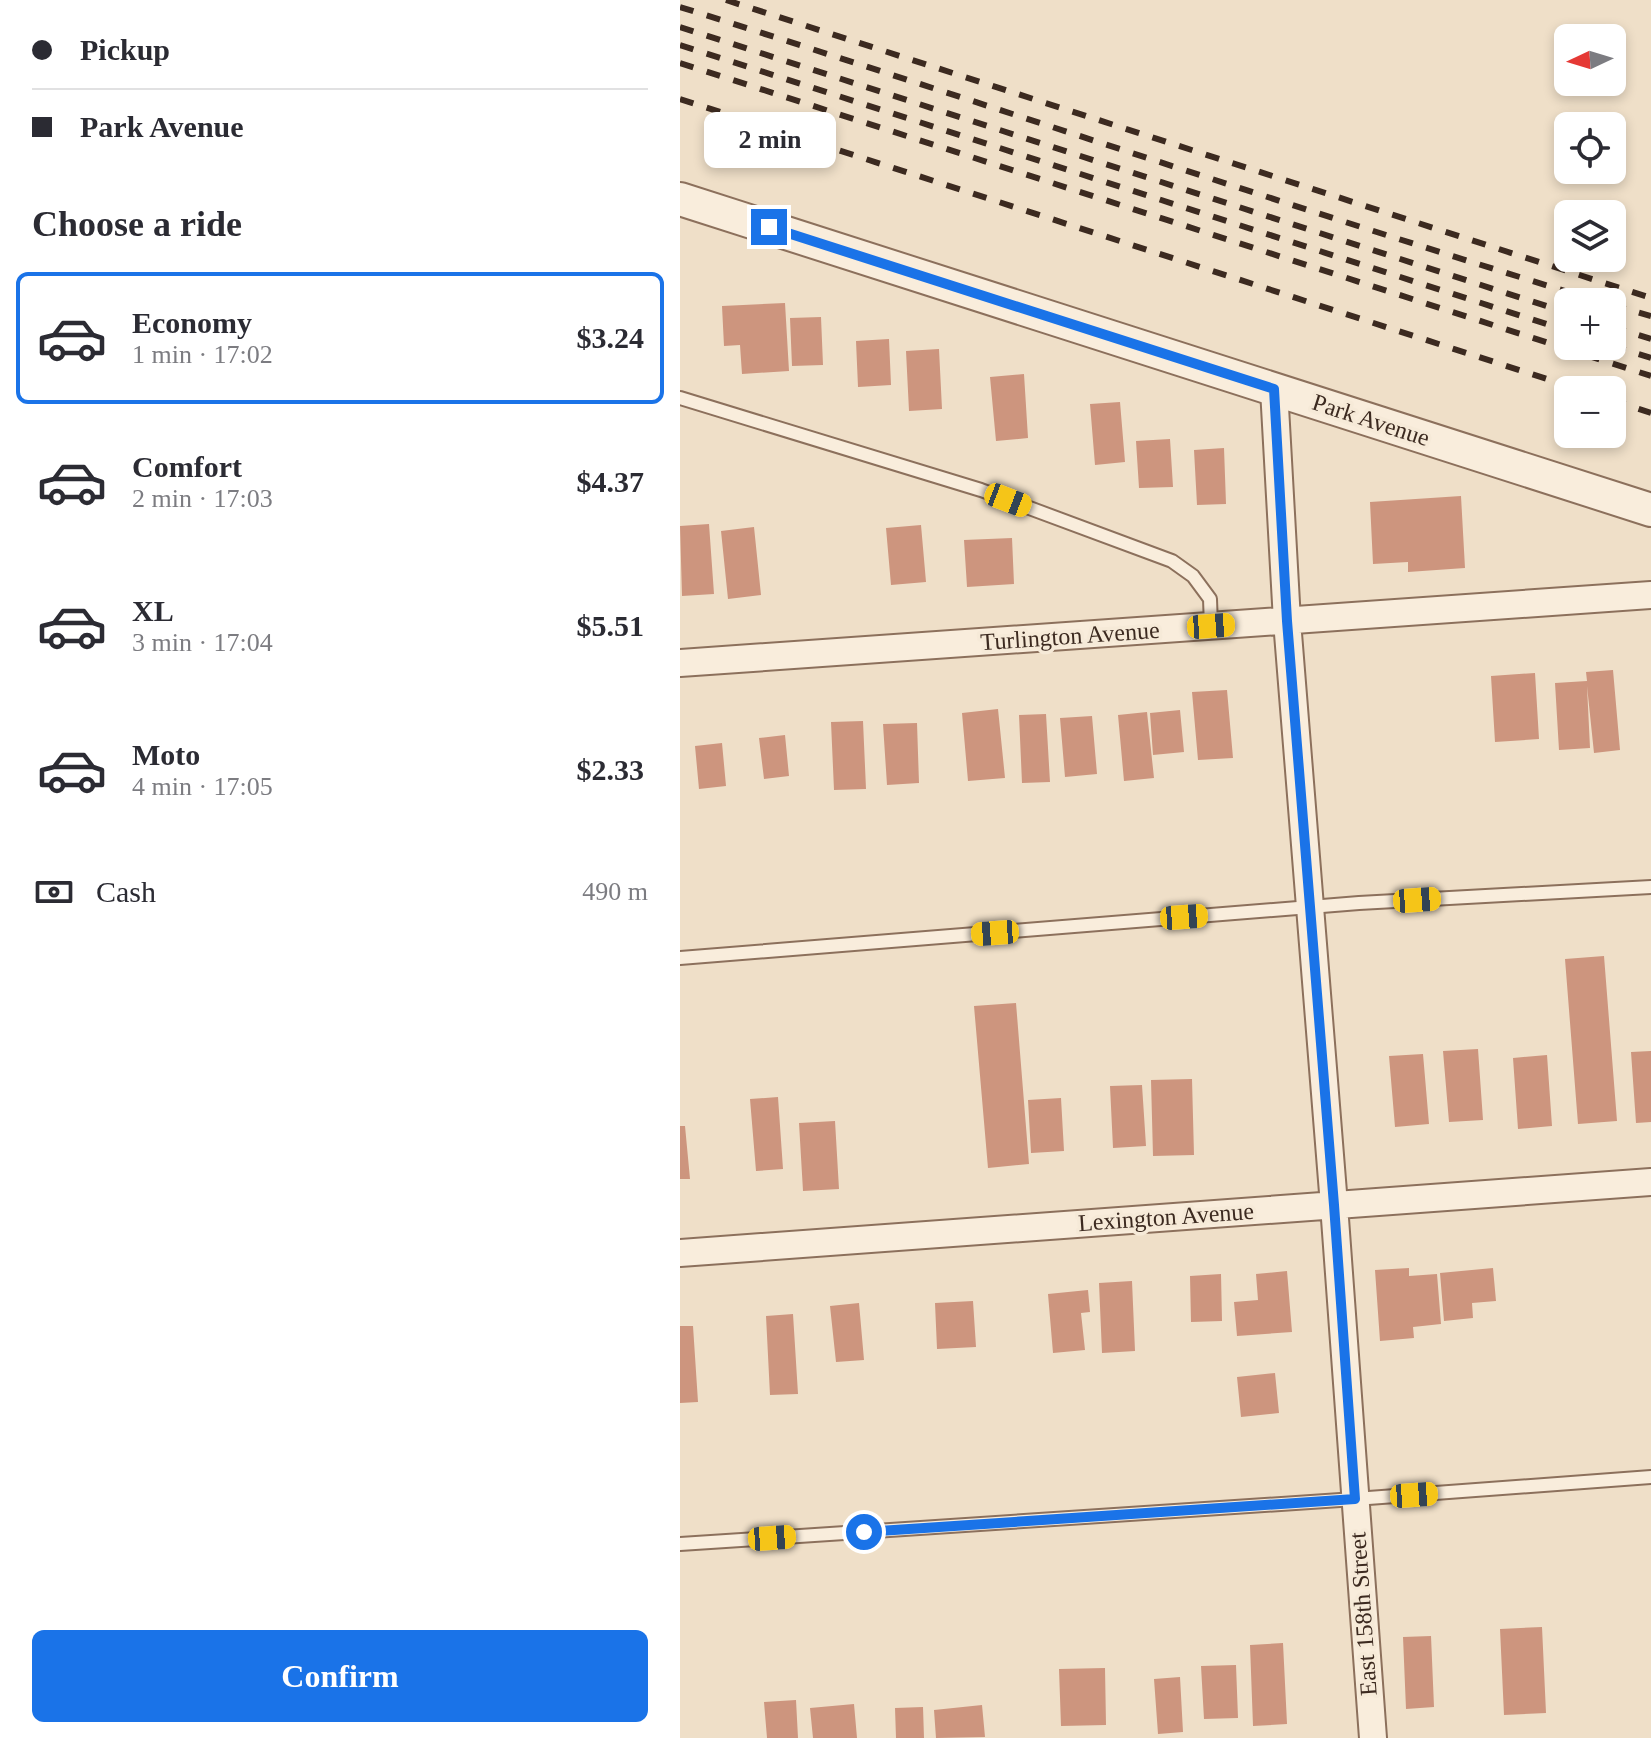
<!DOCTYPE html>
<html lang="en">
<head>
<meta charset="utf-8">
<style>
	body { margin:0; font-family:Georgia,serif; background:#f7f7f7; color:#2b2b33; height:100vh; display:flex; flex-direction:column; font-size:30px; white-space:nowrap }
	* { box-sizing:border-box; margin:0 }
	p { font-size:26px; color:#7c7c81 }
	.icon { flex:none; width:44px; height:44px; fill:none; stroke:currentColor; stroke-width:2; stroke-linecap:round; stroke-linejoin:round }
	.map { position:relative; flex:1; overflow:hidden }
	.sheet { display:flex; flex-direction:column; background:#fff; width:680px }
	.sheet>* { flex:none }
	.guide { display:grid; align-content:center; height:176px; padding:0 32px; background:#fff }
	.needle { width:52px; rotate:266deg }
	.buttons { position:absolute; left:874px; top:24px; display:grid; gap:16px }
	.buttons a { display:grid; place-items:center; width:72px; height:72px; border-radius:12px; background:#fff; box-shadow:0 4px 12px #0003; font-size:40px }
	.end { position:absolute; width:36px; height:36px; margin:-18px; border:10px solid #1a73e8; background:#fff; box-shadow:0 0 0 4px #fff }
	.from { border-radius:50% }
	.bubble { position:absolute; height:56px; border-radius:12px; background:#fff; box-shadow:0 4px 12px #0003; font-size:26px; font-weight:600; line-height:56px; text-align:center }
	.car { position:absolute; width:24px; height:48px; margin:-24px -12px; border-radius:10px; box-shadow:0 0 6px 2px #0007; background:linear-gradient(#f5c518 24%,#345 0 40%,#f5c518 0 76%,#345 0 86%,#f5c518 0) }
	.guide b { display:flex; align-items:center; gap:28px; height:76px; font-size:30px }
	.guide b+b { border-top:2px solid #e1e1e2 }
	.guide i { width:20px; height:20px; background:#2b2b33 }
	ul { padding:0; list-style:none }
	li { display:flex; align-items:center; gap:24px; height:132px; margin:0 16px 12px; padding:0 16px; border:4px solid transparent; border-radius:12px }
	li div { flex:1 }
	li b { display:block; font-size:30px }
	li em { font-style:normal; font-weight:600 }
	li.current { border-color:#1a73e8 }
	li>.icon { width:72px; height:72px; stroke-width:1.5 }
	h2 { padding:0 32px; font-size:36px; line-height:96px }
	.pay { display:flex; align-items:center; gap:20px; height:88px; padding:0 32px; font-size:30px }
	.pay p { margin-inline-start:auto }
	.button { display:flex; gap:16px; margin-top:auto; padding:16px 32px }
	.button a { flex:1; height:92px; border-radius:12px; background:#1a73e8; color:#fff; font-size:32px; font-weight:600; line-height:92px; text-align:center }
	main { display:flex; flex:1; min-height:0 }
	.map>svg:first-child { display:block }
	.building { fill:#cd957e }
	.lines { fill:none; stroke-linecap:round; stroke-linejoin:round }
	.service-casing { stroke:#8c705c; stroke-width:16 }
	.minor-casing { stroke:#8c705c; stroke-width:30 }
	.tertiary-casing { stroke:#8c705c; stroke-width:36 }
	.service { stroke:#f9eddc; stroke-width:12 }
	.minor { stroke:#f9eddc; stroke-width:26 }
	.tertiary { stroke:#f9eddc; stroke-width:32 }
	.rail { stroke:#3c2a20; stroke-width:6; stroke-dasharray:14 14; stroke-linecap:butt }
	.route { stroke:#1a73e8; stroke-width:10 }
	.labels { text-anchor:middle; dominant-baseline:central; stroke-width:7; stroke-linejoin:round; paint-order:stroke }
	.street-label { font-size:24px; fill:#3c2a20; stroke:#f6ead8 }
</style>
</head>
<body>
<main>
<section class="sheet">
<div class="guide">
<b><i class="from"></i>Pickup</b>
<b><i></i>Park Avenue</b>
</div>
<h2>Choose a ride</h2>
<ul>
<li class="current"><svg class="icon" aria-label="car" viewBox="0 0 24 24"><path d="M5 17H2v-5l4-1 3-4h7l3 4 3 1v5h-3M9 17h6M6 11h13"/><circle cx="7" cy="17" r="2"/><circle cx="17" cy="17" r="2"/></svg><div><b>Economy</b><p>1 min · 17:02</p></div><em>$3.24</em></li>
<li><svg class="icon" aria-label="car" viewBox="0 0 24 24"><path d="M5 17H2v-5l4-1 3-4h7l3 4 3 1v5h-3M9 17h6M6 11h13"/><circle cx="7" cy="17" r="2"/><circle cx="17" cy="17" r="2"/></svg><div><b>Comfort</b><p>2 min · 17:03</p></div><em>$4.37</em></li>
<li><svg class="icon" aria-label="car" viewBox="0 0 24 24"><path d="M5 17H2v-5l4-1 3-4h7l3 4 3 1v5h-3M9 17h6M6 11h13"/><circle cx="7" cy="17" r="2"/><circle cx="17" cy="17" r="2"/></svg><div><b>XL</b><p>3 min · 17:04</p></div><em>$5.51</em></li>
<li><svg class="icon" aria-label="car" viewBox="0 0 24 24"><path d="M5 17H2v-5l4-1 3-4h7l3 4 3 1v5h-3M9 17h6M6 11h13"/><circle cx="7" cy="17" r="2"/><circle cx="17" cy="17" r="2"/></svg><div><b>Moto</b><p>4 min · 17:05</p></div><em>$2.33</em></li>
</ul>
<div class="pay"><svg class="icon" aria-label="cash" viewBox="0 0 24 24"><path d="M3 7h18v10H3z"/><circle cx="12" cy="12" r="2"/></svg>Cash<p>490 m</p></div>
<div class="button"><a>Confirm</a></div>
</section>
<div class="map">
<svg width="971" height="1738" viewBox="0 0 971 1738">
	<rect width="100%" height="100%" fill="#efdfc8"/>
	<path class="building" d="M105,303L109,371L62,374L60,345L44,346L42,306Z
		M141,317L143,365L112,366L110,318Z
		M209,339L211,385L178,387L176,341Z
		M259,349L262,409L229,411L226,351Z
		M344,374L348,438L316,441L310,377Z
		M440,402L445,462L415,465L410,404Z
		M490,439L493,487L459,488L456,441Z
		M544,448L546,504L517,505L514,450Z
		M781,496L785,568L728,572V562L693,564L690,502Z
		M29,524L34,594L2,596L0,526Z
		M241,525L246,582L211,585L206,528Z
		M74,527L81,595L48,599L41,531Z
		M332,538L334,584L287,587L284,540Z
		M933,670L940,750L914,753L907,686L910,748L879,750L875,683L907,681L906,672Z
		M855,673L859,739L815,742L811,676Z
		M547,690L553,758L518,760L512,692Z
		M318,709L325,778L288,781L282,713Z
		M500,710L504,752L473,755L470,713Z
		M467,712L474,778L444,781L438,715Z
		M366,714L370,782L342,783L339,715Z
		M412,716L417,774L385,777L380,718Z
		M183,721L186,789L154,790L151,722Z
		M237,723L239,783L207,785L203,724Z
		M105,735L109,776L84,779L79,738Z
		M42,743L46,786L19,789L15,746Z
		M924,956L937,1121L898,1124L885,959Z
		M336,1003L349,1164L308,1168L294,1006Z
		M798,1049L803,1120L769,1122L763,1051Z
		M971,1051V1122L956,1123L951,1052Z
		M743,1054L749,1124L715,1127L709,1056Z
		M867,1055L872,1126L838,1129L833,1058Z
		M512,1079L514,1155L473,1156L471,1080Z
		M462,1085L466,1146L433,1148L430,1086Z
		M98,1097L103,1169L76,1171L70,1099Z
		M381,1098L384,1151L351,1153L348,1100Z
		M155,1121L159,1189L123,1191L119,1123Z
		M0,1126H5L10,1179H0Z
		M729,1268V1276L757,1274L761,1324L733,1327L734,1338L700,1341L695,1270Z
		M813,1268L816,1301L792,1303L793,1318L764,1321L760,1273Z
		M607,1271L612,1332L557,1336L554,1302L578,1300L576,1274Z
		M541,1274L542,1321L511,1322L510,1276Z
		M452,1281L455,1351L422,1353L419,1283Z
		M408,1290L410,1312L401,1313L405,1350L373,1353L368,1294Z
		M293,1301L296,1347L257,1349L255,1303Z
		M179,1303L184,1360L156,1362L150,1306Z
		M113,1314L118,1394L90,1395L86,1316Z
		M0,1326H13L18,1402L0,1403Z
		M595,1373L599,1413L561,1417L557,1377Z
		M862,1627L866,1713L824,1715L820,1629Z
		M751,1636L754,1707L726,1709L723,1637Z
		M603,1643L607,1724L573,1726L570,1645Z
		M556,1665L558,1718L524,1719L521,1666Z
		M425,1668L426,1725L381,1726L379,1669Z
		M500,1677L503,1732L478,1734L474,1679Z
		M116,1700L118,1738H87L84,1702Z
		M174,1704L177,1738H133L130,1708Z
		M302,1705L305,1737L256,1738L254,1710Z
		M243,1707L244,1738H216L215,1708Z"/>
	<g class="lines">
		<g class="service-casing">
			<path id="service" d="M0,398L301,490L492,561L513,576L530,599L531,626
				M0,958L679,903L971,887
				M0,1544L675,1499L971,1477"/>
		</g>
		<g class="minor-casing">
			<path id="minor" d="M594,389L607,621L654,1205L693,1738
				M0,663L971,595
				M0,1253L971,1182"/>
		</g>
		<g class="tertiary-casing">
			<path id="tertiary" d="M0,199L971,510"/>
		</g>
		<use href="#service" class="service"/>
		<use href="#minor" class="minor"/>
		<use href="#tertiary" class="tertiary"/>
		<path class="rail" d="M46,0L971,298
			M0,7C308,104 612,208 921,302
			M0,27L888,313
			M0,45L888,331
			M0,63L971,376
			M0,99L901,390
			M932,305L971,316
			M932,327L971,339
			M932,346L971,358
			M932,400L971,413"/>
	</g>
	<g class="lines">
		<path class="route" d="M89,227L594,389L607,621L654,1205L675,1499L184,1532"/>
	</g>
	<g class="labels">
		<g class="street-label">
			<text transform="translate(691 420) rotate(18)">Park Avenue</text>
			<text transform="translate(390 636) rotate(-4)">Turlington Avenue</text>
			<text transform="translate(486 1217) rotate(-4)">Lexington Avenue</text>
			<text transform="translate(683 1614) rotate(-94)">East 158th Street</text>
		</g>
	</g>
</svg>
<div class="buttons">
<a><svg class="needle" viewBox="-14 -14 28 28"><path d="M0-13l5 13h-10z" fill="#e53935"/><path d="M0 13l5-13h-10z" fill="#7c7c81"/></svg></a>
<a><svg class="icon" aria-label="locate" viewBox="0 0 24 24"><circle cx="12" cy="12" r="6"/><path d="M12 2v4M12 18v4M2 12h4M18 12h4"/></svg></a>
<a><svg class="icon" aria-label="layers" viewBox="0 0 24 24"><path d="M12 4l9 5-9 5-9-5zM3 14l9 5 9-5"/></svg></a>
<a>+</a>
<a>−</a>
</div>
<i class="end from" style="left:184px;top:1532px"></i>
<i class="end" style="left:89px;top:227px"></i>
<div class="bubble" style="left:24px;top:112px;width:132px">2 min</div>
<i class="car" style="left:328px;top:500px;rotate:111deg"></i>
<i class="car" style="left:531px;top:626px;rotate:86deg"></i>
<i class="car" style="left:737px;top:900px;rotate:86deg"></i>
<i class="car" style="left:504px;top:917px;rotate:86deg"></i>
<i class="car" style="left:315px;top:933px;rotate:266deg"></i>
<i class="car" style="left:734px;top:1495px;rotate:86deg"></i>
<i class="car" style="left:92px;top:1538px;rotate:86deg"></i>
</div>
</main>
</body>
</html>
